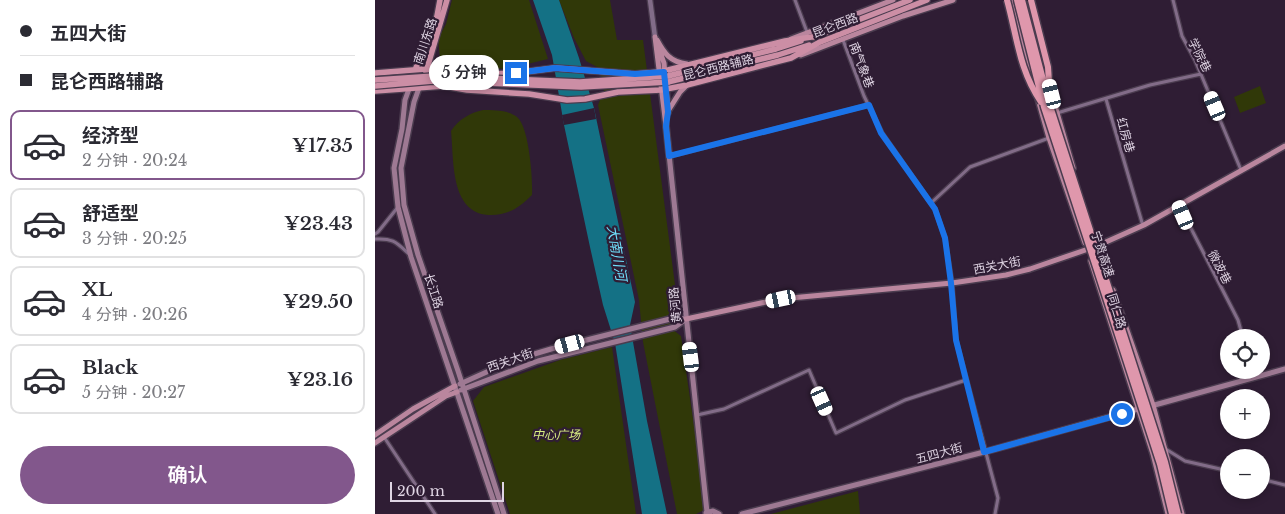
<!DOCTYPE html>
<html lang="zh">
<head>
<meta charset="utf-8">
<style>
	body { margin:0; font-family:"Libre Baskerville","Noto Sans SC",serif; background:#f2f2f3; color:#2b2b33; height:100vh; display:flex; flex-direction:column; font-size:19px; white-space:nowrap }
	* { box-sizing:border-box; margin:0 }
	p { font-size:16px; color:#7c7c81 }
	.icon { flex:none; width:28px; height:28px; fill:none; stroke:currentColor; stroke-width:2; stroke-linecap:round; stroke-linejoin:round }
	.map { position:relative; flex:1; overflow:hidden }
	.sheet { display:flex; flex-direction:column; background:#fff; width:375px }
	.sheet>* { flex:none }
	.top-card { display:grid; align-content:center; height:110px; padding:0 20px; background:#fff }
	.fabs { position:absolute; left:845px; top:329px; display:grid; gap:10px }
	.fabs a { display:grid; place-items:center; width:50px; height:50px; border-radius:50%; background:#fff; box-shadow:0 2px 8px #0003; font-size:25px }
	.scale { position:absolute; left:15px; bottom:12px; width:114px; box-sizing:border-box; padding-left:5px; border:2px solid #dfd4e3; border-top:0; font-size:14px; line-height:18px; white-space:nowrap; color:#dfd4e3; -webkit-text-stroke:4px #2f1d34; paint-order:stroke }
	.end { position:absolute; width:22px; height:22px; margin:-11px; border:6px solid #1a73e8; background:#fff; box-shadow:0 0 0 2px #fff }
	.from { border-radius:50% }
	.bubble { position:absolute; height:35px; border-radius:18px; background:#fff; box-shadow:0 2px 8px #0003; font-size:16px; font-weight:600; line-height:35px; text-align:center }
	.car { position:absolute; width:15px; height:30px; margin:-15px -8px; border-radius:6px; box-shadow:0 0 4px 1px #0007; background:linear-gradient(#fff 24%,#345 0 40%,#fff 0 76%,#345 0 86%,#fff 0) }
	.top-card b { display:flex; align-items:center; gap:18px; height:48px; font-size:19px }
	.top-card b+b { border-top:1px solid #e1e1e2 }
	.top-card i { width:12px; height:12px; background:#2b2b33 }
	ul { padding:0; list-style:none }
	li { display:flex; align-items:center; gap:15px; height:70px; margin:0 10px 8px; padding:0 10px; border:2px solid #e1e1e2; border-radius:10px }
	li div { flex:1 }
	li b { display:block; font-size:19px }
	li em { font-style:normal; font-weight:600 }
	li.selected { border-color:#82578c }
	li>.icon { width:45px; height:45px; stroke-width:1.5 }
	.primary-button { display:flex; gap:10px; margin-top:auto; padding:10px 20px }
	.primary-button a { flex:1; height:58px; border-radius:30px; background:#82578c; color:#fff; font-size:20px; font-weight:600; line-height:58px; text-align:center }
	main { display:flex; flex:1; min-height:0 }
	.map>svg:first-child { display:block }
	.green { fill:#303808 }
	.water { fill:#147185 }
	.pier { fill:#2f1d34 }
	.lines { fill:none; stroke-linecap:round; stroke-linejoin:round }
	.minor-casing { stroke:#4b3c4f; stroke-width:5.5 }
	.tertiary-casing { stroke:#4b3c4f; stroke-width:7 }
	.secondary-casing { stroke:#4b3c4f; stroke-width:8 }
	.primary-casing { stroke:#4b3c4f; stroke-width:8 }
	.trunk-casing { stroke:#4b3c4f; stroke-width:8 }
	.minor { stroke:#826c88; stroke-width:3 }
	.tertiary { stroke:#826c88; stroke-width:4.5 }
	.secondary { stroke:#9e7993; stroke-width:5 }
	.primary { stroke:#ba869e; stroke-width:5 }
	.trunk { stroke:#cc8ea5; stroke-width:5.5 }
	.trunk-bridge-casing { stroke:#4b3c4f; stroke-width:8; stroke-linecap:butt }
	.motorway-bridge-casing { stroke:#4b3c4f; stroke-width:9; stroke-linecap:butt }
	.trunk-bridge { stroke:#cc8ea5; stroke-width:5.5 }
	.motorway-bridge { stroke:#df97ac; stroke-width:6 }
	.route { stroke:#1a73e8; stroke-width:6 }
	.labels { text-anchor:middle; dominant-baseline:central; stroke-width:4.5; stroke-linejoin:round; paint-order:stroke }
	.street-label { font-size:12px; fill:#dfd4e3; stroke:#2f1d34 }
	.park-label { font-size:12px; font-style:italic; fill:#d8ee82; stroke:#2f1d34 }
	.water-label { font-size:14px; font-style:italic; fill:#6fdffb; stroke:#2f1d34 }
</style>
</head>
<body>
<main>
<section class="sheet">
<div class="top-card">
<b><i class="from"></i>五四大街</b>
<b><i></i>昆仑西路辅路</b>
</div>
<ul>
<li class="selected"><svg class="icon" aria-label="car" viewBox="0 0 24 24"><path d="M5 17H2v-5l4-1 3-4h7l3 4 3 1v5h-3M9 17h6M6 11h13"/><circle cx="7" cy="17" r="2"/><circle cx="17" cy="17" r="2"/></svg><div><b>经济型</b><p>2 分钟 · 20:24</p></div><em>¥17.35</em></li>
<li><svg class="icon" aria-label="car" viewBox="0 0 24 24"><path d="M5 17H2v-5l4-1 3-4h7l3 4 3 1v5h-3M9 17h6M6 11h13"/><circle cx="7" cy="17" r="2"/><circle cx="17" cy="17" r="2"/></svg><div><b>舒适型</b><p>3 分钟 · 20:25</p></div><em>¥23.43</em></li>
<li><svg class="icon" aria-label="car" viewBox="0 0 24 24"><path d="M5 17H2v-5l4-1 3-4h7l3 4 3 1v5h-3M9 17h6M6 11h13"/><circle cx="7" cy="17" r="2"/><circle cx="17" cy="17" r="2"/></svg><div><b>XL</b><p>4 分钟 · 20:26</p></div><em>¥29.50</em></li>
<li><svg class="icon" aria-label="car" viewBox="0 0 24 24"><path d="M5 17H2v-5l4-1 3-4h7l3 4 3 1v5h-3M9 17h6M6 11h13"/><circle cx="7" cy="17" r="2"/><circle cx="17" cy="17" r="2"/></svg><div><b>Black</b><p>5 分钟 · 20:27</p></div><em>¥23.16</em></li>
</ul>
<div class="primary-button"><a>确认</a></div>
</section>
<div class="map">
<svg width="910" height="514" viewBox="0 0 910 514">
	<rect width="100%" height="100%" fill="#2f1d34"/>
	<path class="green" d="M77,0H154L173,59L132,69L73,65L65,58L63,39L71,24Z
		M184,0H235L242,40H268L303,308L294,318L297,329L306,336L331,509L321,514H302L268,342L264,300L223,105L229,90L224,68L211,61L199,38Z
		M885,86L891,103L865,113L859,97Z
		M108,110C119,110 133,110 142,117C154,126 158,180 157,195C144,208 132,216 113,215C75,212 79,160 76,131C84,119 95,113 108,110Z
		M237,347L261,514H135L98,401L109,387L185,360Z
		M483,491L485,514H396Z"/>
	<path class="water" d="M158,0H184L204,58L219,108L260,302L255,325L272,421L292,514H267L240,343L228,305L215,247L189,125L177,55Z"/>
	<path class="pier" d="M219,108L221,119L189,125L187,115Z"/>
	<g class="lines">
		<g class="minor-casing">
			<path id="minor" d="M420,0L432,32
				M798,0L807,36L820,60L866,170
				M468,40L489,96L507,133L560,209L570,238L577,283L581,340L623,498L620,514
				M731,99L768,226
				M682,113L775,85L826,74
				M295,156L494,105
				M556,203L595,167L674,138
				M804,205L863,320L868,338
				M0,234L3,232L23,207
				M0,239C18,238 21,242 34,254
				M877,370L879,377
				M322,415L349,409L434,370L461,433L530,400L591,380
				M9,437L60,514
				M789,448L810,461L854,471
				M886,479L910,485"/>
		</g>
		<g class="tertiary-casing">
			<path id="tertiary" d="M275,0L280,37"/>
		</g>
		<g class="secondary-casing">
			<path id="secondary" d="M44,88L39,102L26,168L29,205L43,255L83,371L129,514
				M34,89L30,100L27,129L19,168L23,207L36,257L123,514
				M291,126L332,512
				M85,384L136,361L176,349L299,318L311,319
				M86,390L163,361L300,327L311,319
				M776,406L910,369
				M331,513L338,511L344,514
				M367,514L609,452L767,408"/>
		</g>
		<g class="primary-casing">
			<path id="primary" d="M635,0L659,86
				M280,37L291,126
				M416,39L518,0
				M282,40C289,53 295,62 312,64
				M284,49L289,63L293,112
				M426,55L528,16L578,0
				M676,92L698,168
				M663,99L674,138L710,243
				M293,111L305,92L312,85
				M716,261L778,454L793,514
				M738,290L778,405L807,514
				M311,319L405,299L577,283L631,275L655,269L722,246L769,225L910,146
				M0,435L38,409L80,386
				M0,443L71,396L82,392"/>
		</g>
		<g class="trunk-casing">
			<path id="trunk" d="M439,37L535,0
				M443,43L552,0
				M40,70L62,16L65,0
				M51,72L72,0
				M0,73L63,68L111,74L141,73L180,68L260,74L285,72L410,41L443,36
				M293,76L401,49L426,41
				M293,82L403,55L434,45
				M0,91L69,86L92,90L154,94L192,100L210,99L243,92L286,90L312,85L416,58L445,42"/>
		</g>
		<use href="#minor" class="minor"/>
		<use href="#tertiary" class="tertiary"/>
		<use href="#secondary" class="secondary"/>
		<use href="#primary" class="primary"/>
		<use href="#trunk" class="trunk"/>
		<g class="trunk-bridge-casing">
			<path id="trunk-bridge" d="M0,80L59,76L205,82L293,76
				M0,86L58,81L206,87L293,82"/>
		</g>
		<g class="motorway-bridge-casing">
			<path id="motorway-bridge" d="M632,0C642,36 644,70 666,102
				M642,0L669,107L785,464L797,514
				M647,0L675,106L790,462L803,514
				M656,0L673,67L675,97"/>
		</g>
		<use href="#trunk-bridge" class="trunk-bridge"/>
		<use href="#motorway-bridge" class="motorway-bridge"/>
	</g>
	<g class="lines">
		<path class="route" d="M141,73L180,68L260,74L289,72L293,112L291,126L294,156L494,105L506,133L560,209L570,238L576,283L581,340L609,452L747,414"/>
	</g>
	<g class="labels">
		<g class="street-label">
			<text transform="translate(460 25) rotate(-21)">昆仑西路</text>
			<text transform="translate(50 41) rotate(-72)">南川东路</text>
			<text transform="translate(825 55) rotate(63)">学院巷</text>
			<text transform="translate(487 65) rotate(69)">南气象巷</text>
			<text transform="translate(343 67) rotate(-14)">昆仑西路辅路</text>
			<text transform="translate(751 135) rotate(74)">红房巷</text>
			<text transform="translate(728 254) rotate(72)">宁贵高速</text>
			<text transform="translate(622 265) rotate(-11)">西关大街</text>
			<text transform="translate(845 267) rotate(62)">微波巷</text>
			<text transform="translate(59 291) rotate(72)">长江路</text>
			<text transform="translate(300 305) rotate(-96)">黄河路</text>
			<text transform="translate(742 311) rotate(73)">同仁路</text>
			<text transform="translate(135 360) rotate(-19)">西关大街</text>
			<text transform="translate(564 453) rotate(-15)">五四大街</text>
		</g>
		<g class="park-label">
			<text x="181" y="434">中心广场</text>
		</g>
		<g class="water-label">
			<text transform="translate(242 253) rotate(80)">大南川河</text>
		</g>
	</g>
</svg>
<div class="fabs">
<a><svg class="icon" aria-label="locate" viewBox="0 0 24 24"><circle cx="12" cy="12" r="6"/><path d="M12 2v4M12 18v4M2 12h4M18 12h4"/></svg></a>
<a>+</a>
<a>−</a>
</div>
<div class="scale">200 m</div>
<i class="end from" style="left:747px;top:414px"></i>
<i class="end" style="left:141px;top:73px"></i>
<div class="bubble" style="left:54px;top:55px;width:70px">5 分钟</div>
<i class="car" style="left:677px;top:94px;rotate:346deg"></i>
<i class="car" style="left:840px;top:106px;rotate:337deg"></i>
<i class="car" style="left:808px;top:215px;rotate:337deg"></i>
<i class="car" style="left:406px;top:299px;rotate:258deg"></i>
<i class="car" style="left:195px;top:344px;rotate:255deg"></i>
<i class="car" style="left:316px;top:357px;rotate:353deg"></i>
<i class="car" style="left:447px;top:401px;rotate:156deg"></i>
</div>
</main>
</body>
</html>
